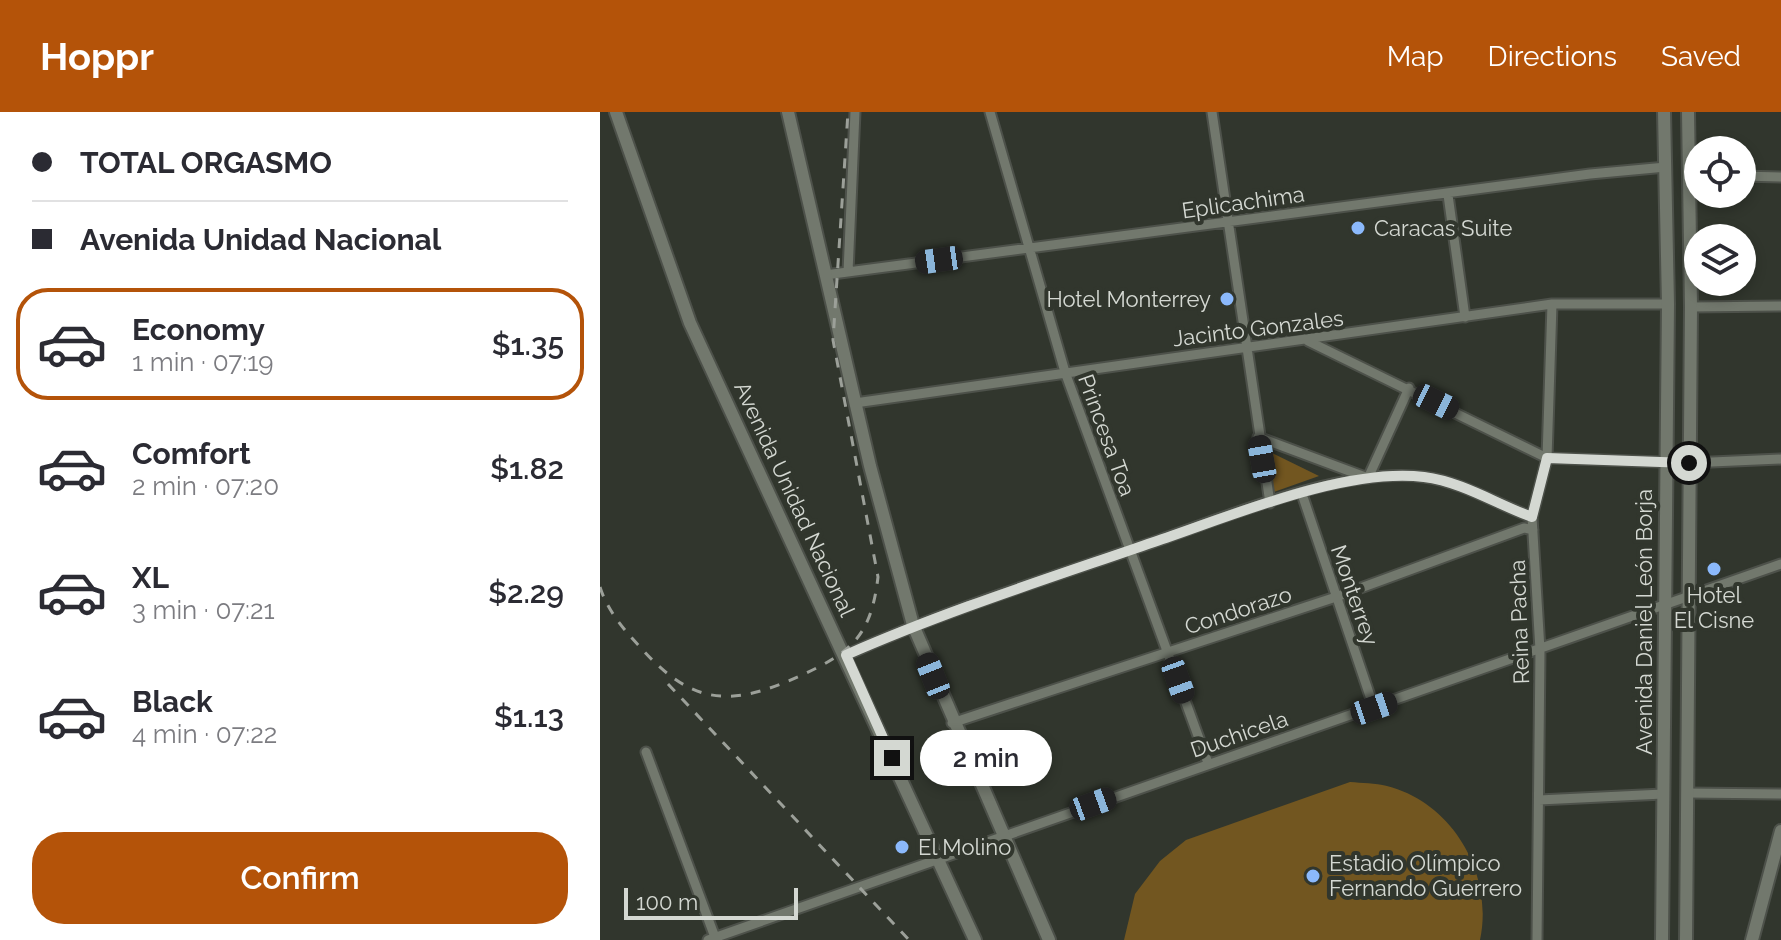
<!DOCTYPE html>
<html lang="en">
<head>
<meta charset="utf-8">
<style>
	body { margin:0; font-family:Raleway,sans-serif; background:#f2f2f3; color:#2b2b33; height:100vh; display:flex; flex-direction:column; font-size:30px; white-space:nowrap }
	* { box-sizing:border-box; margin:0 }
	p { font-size:26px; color:#7c7c81 }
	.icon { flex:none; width:44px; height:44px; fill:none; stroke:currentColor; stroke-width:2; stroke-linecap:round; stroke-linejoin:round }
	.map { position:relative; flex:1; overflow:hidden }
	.side { display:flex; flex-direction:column; background:#fff; width:600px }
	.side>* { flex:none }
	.top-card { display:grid; align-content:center; height:176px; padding:0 32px; background:#fff }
	.buttons { position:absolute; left:1084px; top:24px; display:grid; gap:16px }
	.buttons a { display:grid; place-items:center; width:72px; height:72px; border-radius:50%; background:#fff; box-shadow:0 4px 12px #0003; font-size:40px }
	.scale { position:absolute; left:24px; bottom:20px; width:174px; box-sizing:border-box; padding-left:8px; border:4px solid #d4d8d2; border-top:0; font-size:22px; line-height:28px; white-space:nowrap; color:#d4d8d2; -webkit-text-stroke:6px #31362d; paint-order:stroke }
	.end { position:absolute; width:36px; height:36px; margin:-18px; border:10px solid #d4d8d2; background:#111; box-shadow:0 0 0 4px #111 }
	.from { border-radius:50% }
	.bubble { position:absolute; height:56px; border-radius:28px; background:#fff; box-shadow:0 4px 12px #0003; font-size:26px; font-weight:600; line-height:56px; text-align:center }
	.car { position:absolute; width:24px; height:48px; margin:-24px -12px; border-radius:10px; box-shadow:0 0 6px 2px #0007; background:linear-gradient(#222 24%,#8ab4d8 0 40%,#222 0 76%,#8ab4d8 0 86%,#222 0) }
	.top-card b { display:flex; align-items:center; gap:28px; height:76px; font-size:30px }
	.top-card b+b { border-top:2px solid #e1e1e2 }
	.top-card i { width:20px; height:20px; background:#2b2b33 }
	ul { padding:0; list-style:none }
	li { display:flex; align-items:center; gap:24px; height:112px; margin:0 16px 12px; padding:0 16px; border:4px solid transparent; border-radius:32px }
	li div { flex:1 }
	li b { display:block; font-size:30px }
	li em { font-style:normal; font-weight:600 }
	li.on { border-color:#b45309 }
	li>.icon { width:72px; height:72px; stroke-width:1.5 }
	.action { display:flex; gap:16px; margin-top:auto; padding:16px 32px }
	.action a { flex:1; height:92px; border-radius:32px; background:#b45309; color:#fff; font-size:32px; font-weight:600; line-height:92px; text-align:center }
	header { display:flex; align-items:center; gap:48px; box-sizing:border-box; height:112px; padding:0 40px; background:#b45309; color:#fff }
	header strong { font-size:38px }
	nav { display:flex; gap:44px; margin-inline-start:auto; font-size:28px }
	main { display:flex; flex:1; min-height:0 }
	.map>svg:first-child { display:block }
	.green { fill:#725620 }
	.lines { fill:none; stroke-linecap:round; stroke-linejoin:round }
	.street-casing { stroke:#4d514a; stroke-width:13 }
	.secondary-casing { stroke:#4d514a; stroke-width:16 }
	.street { stroke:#72786d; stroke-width:9 }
	.secondary { stroke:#72786d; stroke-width:12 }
	.rail { stroke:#9ca099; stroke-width:3; stroke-dasharray:10 10; stroke-linecap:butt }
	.route { stroke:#d4d8d2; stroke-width:10 }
	.poi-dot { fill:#8bb9fc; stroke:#31362d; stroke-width:3 }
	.labels { text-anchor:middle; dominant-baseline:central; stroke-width:8; stroke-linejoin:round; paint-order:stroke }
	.street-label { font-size:22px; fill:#d4d8d2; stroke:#31362d }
	.poi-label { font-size:22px; fill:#d4d8d2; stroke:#31362d; text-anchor:start }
</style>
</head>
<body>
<header>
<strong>Hoppr</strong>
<nav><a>Map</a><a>Directions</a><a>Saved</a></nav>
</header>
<main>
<section class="side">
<div class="top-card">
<b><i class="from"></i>TOTAL ORGASMO</b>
<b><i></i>Avenida Unidad Nacional</b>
</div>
<ul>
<li class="on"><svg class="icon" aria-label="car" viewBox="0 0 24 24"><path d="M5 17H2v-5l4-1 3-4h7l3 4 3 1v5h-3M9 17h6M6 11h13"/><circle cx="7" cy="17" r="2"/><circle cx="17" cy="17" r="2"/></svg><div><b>Economy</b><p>1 min · 07:19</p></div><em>$1.35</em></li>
<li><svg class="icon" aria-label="car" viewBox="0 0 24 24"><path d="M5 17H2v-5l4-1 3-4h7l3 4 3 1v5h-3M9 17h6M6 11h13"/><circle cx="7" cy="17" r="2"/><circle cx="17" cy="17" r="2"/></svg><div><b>Comfort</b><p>2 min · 07:20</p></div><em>$1.82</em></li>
<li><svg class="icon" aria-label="car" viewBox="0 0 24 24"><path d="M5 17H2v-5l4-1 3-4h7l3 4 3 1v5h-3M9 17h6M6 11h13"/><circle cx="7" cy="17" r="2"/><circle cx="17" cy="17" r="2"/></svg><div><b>XL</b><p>3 min · 07:21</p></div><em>$2.29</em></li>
<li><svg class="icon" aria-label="car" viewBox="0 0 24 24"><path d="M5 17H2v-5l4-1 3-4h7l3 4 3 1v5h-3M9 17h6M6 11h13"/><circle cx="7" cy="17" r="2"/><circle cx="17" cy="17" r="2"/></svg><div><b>Black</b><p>4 min · 07:22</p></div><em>$1.13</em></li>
</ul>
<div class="action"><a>Confirm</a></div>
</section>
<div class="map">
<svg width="1181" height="828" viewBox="0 0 1181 828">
	<rect width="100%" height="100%" fill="#31362d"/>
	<path class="green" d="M666,338L719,364L671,381Z
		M750,670C762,671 775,671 787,674C853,691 894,762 880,828H524L535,782L560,749L586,728Z"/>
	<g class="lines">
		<g class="street-casing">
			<path id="street" d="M390,0L465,260L608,651
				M612,0L670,391
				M1142,64L1181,65
				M848,83L865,205
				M248,160L255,0
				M225,163L990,62L1066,55
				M1091,195L1181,194
				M708,229L947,346L1089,351L1181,347
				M255,291L952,192H1068
				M658,325L768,366
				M768,366L809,276
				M702,382L774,596
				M246,543C344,499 446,467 548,432C624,406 744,354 824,365C863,370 896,392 932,405
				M352,611L736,485L924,416L933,418
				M46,640L116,828
				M1088,681L1181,682
				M939,688L1063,682
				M108,828L1181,452
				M937,828L940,538L932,405L947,346L952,192"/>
		</g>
		<g class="secondary-casing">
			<path id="secondary" d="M16,0L90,211L375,828
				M188,0L270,354L313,513L449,828
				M1062,828L1068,192L1064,0
				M1086,828L1091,195L1088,0
				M1152,828L1181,719"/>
		</g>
		<use href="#street" class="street"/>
		<use href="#secondary" class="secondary"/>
		<path class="rail" d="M0,475C7,498 24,518 41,536C93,594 131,595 200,564C252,540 271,524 278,465L233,228L248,0
			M68,572L309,828"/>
	</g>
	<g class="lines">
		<path class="route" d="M292,646L246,543C346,499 450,466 554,430C629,405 745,355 824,365C863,370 896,392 932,405L947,346L1089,351"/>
	</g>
	<g class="poi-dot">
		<circle cx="758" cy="116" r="8"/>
		<circle cx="627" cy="187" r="8"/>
		<circle cx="1114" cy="457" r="8"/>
		<circle cx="302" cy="735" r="8"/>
		<circle cx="713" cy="764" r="8"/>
	</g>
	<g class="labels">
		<g class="street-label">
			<text transform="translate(643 90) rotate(-8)">Eplicachima</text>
			<text transform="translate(658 216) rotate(-7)">Jacinto Gonzales</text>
			<text transform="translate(507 323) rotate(70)">Princesa Toa</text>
			<text transform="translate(195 387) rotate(65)">Avenida Unidad Nacional</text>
			<text transform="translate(755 483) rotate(71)">Monterrey</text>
			<text transform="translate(638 498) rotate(-18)">Condorazo</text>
			<text transform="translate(919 510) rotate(-92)">Reina Pacha</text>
			<text transform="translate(1044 510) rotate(-90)">Avenida Daniel León Borja</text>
			<text transform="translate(639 622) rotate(-19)">Duchicela</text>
		</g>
		<g class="poi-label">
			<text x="774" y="116">Caracas Suite</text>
			<text x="611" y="187" text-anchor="end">Hotel Monterrey</text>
			<text x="1114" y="483" text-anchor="middle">Hotel<tspan x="1114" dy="25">El Cisne</tspan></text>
			<text x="318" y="735">El Molino</text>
			<text x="729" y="751">Estadio Olímpico<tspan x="729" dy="25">Fernando Guerrero</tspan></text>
		</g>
	</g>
</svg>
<div class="buttons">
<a><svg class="icon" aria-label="locate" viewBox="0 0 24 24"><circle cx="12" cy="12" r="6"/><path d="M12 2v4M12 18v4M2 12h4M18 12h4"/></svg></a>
<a><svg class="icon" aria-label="layers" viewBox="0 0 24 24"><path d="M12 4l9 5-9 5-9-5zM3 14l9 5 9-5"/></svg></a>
</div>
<div class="scale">100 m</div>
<i class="end from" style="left:1089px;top:351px"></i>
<i class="end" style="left:292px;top:646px"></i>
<div class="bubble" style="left:320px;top:618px;width:132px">2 min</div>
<i class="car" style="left:339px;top:148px;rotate:262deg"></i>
<i class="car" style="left:836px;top:290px;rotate:116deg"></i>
<i class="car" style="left:662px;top:347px;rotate:350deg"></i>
<i class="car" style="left:333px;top:564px;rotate:338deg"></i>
<i class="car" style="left:578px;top:568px;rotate:160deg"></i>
<i class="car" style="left:774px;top:596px;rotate:71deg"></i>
<i class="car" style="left:493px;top:692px;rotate:70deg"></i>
</div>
</main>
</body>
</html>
